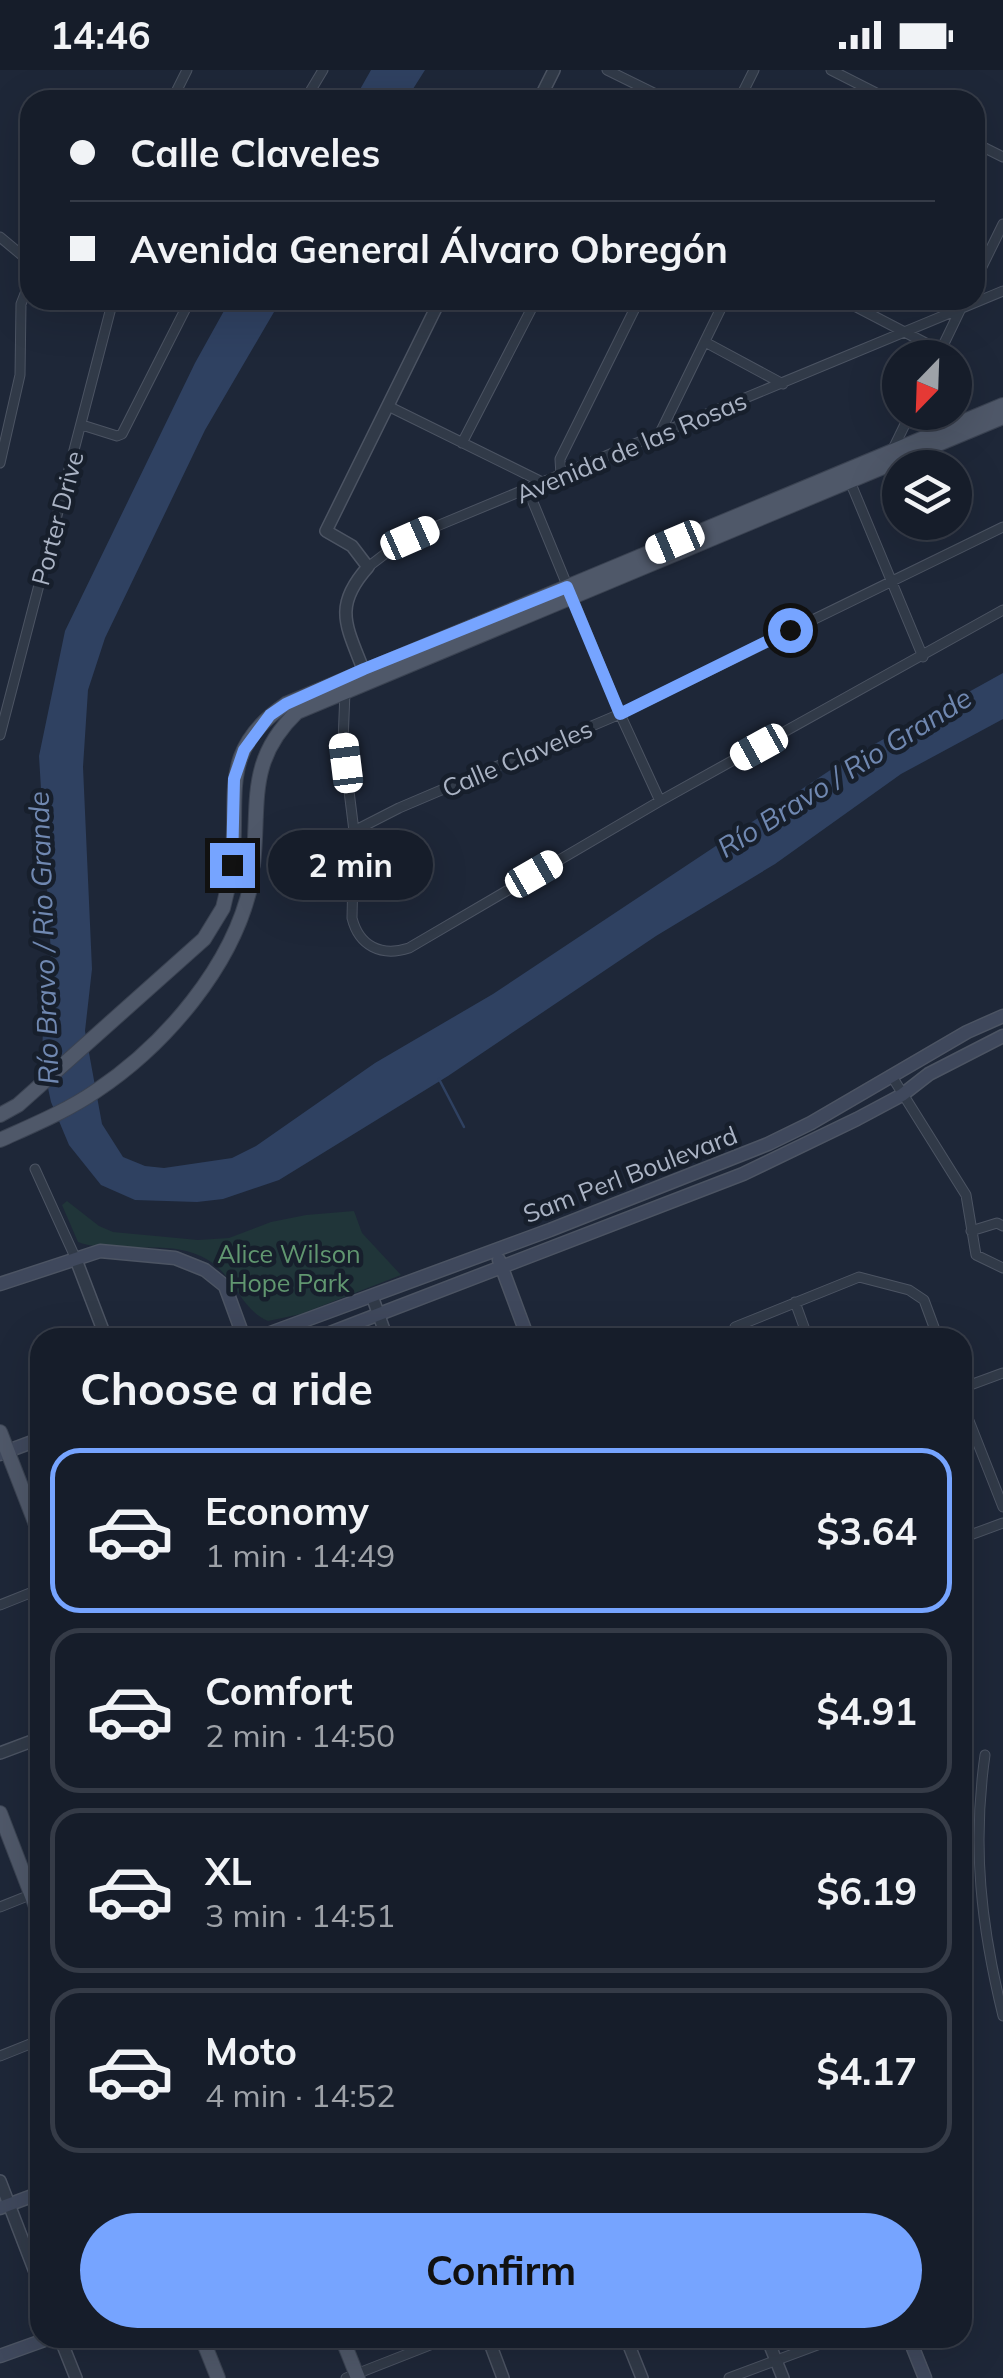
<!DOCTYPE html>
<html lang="en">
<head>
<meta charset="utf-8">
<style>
	body { margin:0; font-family:Mulish,sans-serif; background:#232a36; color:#f1f3f6; height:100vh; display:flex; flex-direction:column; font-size:38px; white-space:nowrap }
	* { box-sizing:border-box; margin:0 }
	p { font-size:32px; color:#9ea2a8 }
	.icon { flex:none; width:55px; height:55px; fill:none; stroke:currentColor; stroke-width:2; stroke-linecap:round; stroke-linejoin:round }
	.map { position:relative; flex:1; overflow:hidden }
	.drawer { position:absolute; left:30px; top:1258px; width:942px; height:1020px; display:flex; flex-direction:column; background:#161d2a; border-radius:30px; box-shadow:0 10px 40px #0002,0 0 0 2px #353b47 }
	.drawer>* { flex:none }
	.hud { position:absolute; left:20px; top:20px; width:965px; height:220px; border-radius:30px; box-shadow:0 10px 40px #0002,0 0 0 2px #353b47; display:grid; align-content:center; height:220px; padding:0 50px; background:#161d2a }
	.needle { width:65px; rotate:203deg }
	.controls { position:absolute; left:882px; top:270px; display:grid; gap:20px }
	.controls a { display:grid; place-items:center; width:90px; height:90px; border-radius:50%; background:#161d2a; box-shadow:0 10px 40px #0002,0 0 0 2px #353b47; font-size:50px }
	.end { position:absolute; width:45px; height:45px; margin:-22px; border:12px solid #76a4ff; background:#111; box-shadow:0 0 0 5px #111 }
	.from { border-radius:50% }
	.bubble { position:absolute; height:70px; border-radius:35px; background:#161d2a; box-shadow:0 10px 40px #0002,0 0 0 2px #353b47; font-size:32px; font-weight:700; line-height:70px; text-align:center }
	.car { position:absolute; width:30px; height:60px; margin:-30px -15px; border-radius:12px; box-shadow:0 0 8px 2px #0007; background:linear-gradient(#fff 24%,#345 0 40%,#fff 0 76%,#345 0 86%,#fff 0) }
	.hud b { display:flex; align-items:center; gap:35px; height:95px; font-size:38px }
	.hud b+b { border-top:2px solid #353b47 }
	.hud i { width:25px; height:25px; background:#f1f3f6 }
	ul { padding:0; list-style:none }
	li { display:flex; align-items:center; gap:30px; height:165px; margin:0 20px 15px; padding:0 30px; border:5px solid #353b47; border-radius:30px }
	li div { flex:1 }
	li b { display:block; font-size:38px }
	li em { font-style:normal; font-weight:700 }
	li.current { border-color:#76a4ff }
	li>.icon { width:90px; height:90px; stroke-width:1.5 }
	h2 { padding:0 50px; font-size:45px; line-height:120px }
	.action { display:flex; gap:20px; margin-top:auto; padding:20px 50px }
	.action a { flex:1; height:115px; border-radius:60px; background:#76a4ff; color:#111; font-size:40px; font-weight:700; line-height:115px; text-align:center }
	.status { display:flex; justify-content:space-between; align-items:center; height:70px; padding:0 50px; background:#161d2a; direction:ltr }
	.status svg { height:28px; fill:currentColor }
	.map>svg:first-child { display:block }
	.green { fill:#203539 }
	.water { fill:#2f4161 }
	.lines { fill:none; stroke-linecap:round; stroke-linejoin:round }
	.stream { stroke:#2f4161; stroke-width:2.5 }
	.minor-casing { stroke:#4c5463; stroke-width:11 }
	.tertiary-casing { stroke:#4c5463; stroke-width:14 }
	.secondary-casing { stroke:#4c5463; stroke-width:15 }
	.primary-casing { stroke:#3b4352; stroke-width:16 }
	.minor { stroke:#313a48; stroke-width:9 }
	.tertiary { stroke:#313a48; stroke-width:11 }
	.secondary { stroke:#3f485c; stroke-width:12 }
	.primary { stroke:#4f5869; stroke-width:14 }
	.route { stroke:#76a4ff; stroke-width:12 }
	.labels { text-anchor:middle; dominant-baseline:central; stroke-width:9; stroke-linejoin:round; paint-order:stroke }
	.street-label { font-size:25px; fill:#abb4c5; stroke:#171f2c }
	.park-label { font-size:25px; fill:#619770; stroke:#171f2c }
	.water-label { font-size:28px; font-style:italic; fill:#7088b1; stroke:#171f2c }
</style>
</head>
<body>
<div class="status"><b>14:46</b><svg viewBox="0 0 49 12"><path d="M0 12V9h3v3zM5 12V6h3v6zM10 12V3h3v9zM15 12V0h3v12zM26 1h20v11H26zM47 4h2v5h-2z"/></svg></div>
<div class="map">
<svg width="1003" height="2308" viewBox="0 0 1003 2308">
	<rect width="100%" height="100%" fill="#1e2738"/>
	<path class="green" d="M67,1131L99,1156L113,1162L198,1170L229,1168L271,1152L306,1145L354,1141L362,1163L401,1205L301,1244L268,1251C241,1240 234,1205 208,1190C168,1166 119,1187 78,1172L62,1135Z"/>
	<path class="water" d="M371,0H425L406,30H354Z
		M230,230H281L205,360L105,568L88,620L83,697L92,899L85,961L102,1054L123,1087L145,1096L164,1098L232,1088L256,1076L375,993L493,924L844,691L1003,603V649L901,704L775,794L656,866L448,1006L279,1110L223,1129L197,1132L135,1130L101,1115L69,1075L51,1032L42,990L43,956L51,884L39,686L65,561L195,293Z"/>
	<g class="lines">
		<path class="stream" d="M439,1009L464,1057"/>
		<g class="minor-casing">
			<path id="minor" d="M607,0L668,30
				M831,0L890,30
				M172,30L187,0
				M305,30L323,0
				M739,30L754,0
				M975,73L1003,87
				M0,167L30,192
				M975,211L1003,154
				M843,230L941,281
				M705,272L783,314
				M937,288L965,230
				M388,336L544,413
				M82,355L117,366L122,364L190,230
				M659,365L725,230
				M462,373L536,230
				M892,381L911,342
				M0,393L20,305L21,234L30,211
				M561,406L560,389L639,230
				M849,409L923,587
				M528,420L620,644L660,731
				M368,497L394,477L437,456L1003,221
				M345,621L343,673L354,761L352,848C359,876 381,887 409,878L660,731L1003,540
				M0,665L113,230
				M354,761L399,738L620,644L1003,457
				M891,1005L966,1125L976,1185L1003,1198
				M35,1099L75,1187
				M971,1161L997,1153L1003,1156
				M795,1232L808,1268
				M739,1268L735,1257L859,1207L909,1220L924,1230L938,1268
				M962,1318L1003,1303
				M962,1333L1003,1437
				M962,1468L1003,1453
				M0,1535L40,1519
				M985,1685C972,1777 981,1856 1003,1946
				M0,1837L40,1821
				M0,1986L40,1970
				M346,2308L448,2268
				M729,2308L836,2268"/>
		</g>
		<g class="tertiary-casing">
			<path id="tertiary" d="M539,30L554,0
				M363,599C346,555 333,536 368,497L352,476L326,461L440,230
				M75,1187L106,1268
				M372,1226L387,1268
				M0,1683L40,1668
				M0,2111L40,2215
				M60,2268L76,2308
				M488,2268L503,2308
				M626,2268L642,2308
				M767,2268L783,2308"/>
		</g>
		<g class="secondary-casing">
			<path id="secondary" d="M499,1190L528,1268
				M0,1214L100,1181L175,1188L205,1200L225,1216L244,1268
				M257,1268L550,1160L768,1074L811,1053L967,962L1003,946
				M317,1268L743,1104L857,1049L902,1025L929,1004L1003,966
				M0,1384L40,1369
				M0,2138L40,2123
				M909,2268L925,2308
				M0,2286L50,2268"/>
		</g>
		<g class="primary-casing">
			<path id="primary" d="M232,795C240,726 217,681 286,634L1003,335
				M253,795C260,733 246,691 297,642L1003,347
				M0,1045L18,1035L204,869L223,838L229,813
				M0,1070C33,1055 67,1041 96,1021C165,975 233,896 251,814
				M0,1362L40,1465
				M0,1743L40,1847
				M202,2268L218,2308
				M342,2268L358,2308"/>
		</g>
		<use href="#minor" class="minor"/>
		<use href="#tertiary" class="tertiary"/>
		<use href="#secondary" class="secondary"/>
		<use href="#primary" class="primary"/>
	</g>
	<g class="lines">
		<path class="route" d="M232,795L234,709L244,680L270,645L286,634L364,599L567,517L620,644L790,560"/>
	</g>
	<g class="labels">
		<g class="street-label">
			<text transform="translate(631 377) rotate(-23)">Avenida de las Rosas</text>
			<text transform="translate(57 448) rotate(-75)">Porter Drive</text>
			<text transform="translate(517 688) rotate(-23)">Calle Claveles</text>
			<text transform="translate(630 1104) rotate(-21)">Sam Perl Boulevard</text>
		</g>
		<g class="park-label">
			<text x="289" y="1183">Alice Wilson<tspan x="289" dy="29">Hope Park</tspan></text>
		</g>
		<g class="water-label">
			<text transform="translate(844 702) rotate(-32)">Río Bravo / Rio Grande</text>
			<text transform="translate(43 868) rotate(-92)">Río Bravo / Rio Grande</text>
		</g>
	</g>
</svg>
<div class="controls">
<a><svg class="needle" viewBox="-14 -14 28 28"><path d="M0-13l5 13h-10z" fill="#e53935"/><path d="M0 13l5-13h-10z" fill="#9ea2a8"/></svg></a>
<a><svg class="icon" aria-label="layers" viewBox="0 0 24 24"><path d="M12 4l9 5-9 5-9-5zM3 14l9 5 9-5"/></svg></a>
</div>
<i class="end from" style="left:790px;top:560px"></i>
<i class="end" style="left:232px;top:795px"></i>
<div class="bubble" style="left:268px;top:760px;width:165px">2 min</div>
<i class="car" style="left:410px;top:468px;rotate:66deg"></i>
<i class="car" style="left:675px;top:472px;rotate:247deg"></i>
<i class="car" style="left:759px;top:677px;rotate:241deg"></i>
<i class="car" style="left:346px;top:693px;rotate:353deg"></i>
<i class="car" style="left:534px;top:804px;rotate:60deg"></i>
<div class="hud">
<b><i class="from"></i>Calle Claveles</b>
<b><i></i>Avenida General Álvaro Obregón</b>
</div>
<section class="drawer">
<h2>Choose a ride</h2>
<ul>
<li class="current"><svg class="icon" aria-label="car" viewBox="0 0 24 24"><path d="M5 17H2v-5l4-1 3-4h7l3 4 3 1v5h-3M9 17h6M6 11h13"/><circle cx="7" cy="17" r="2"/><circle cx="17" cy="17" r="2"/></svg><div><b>Economy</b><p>1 min · 14:49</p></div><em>$3.64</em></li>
<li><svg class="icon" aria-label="car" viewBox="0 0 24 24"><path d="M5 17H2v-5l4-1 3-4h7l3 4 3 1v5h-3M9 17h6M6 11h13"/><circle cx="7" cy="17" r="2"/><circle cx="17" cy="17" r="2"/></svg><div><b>Comfort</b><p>2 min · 14:50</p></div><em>$4.91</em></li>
<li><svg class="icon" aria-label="car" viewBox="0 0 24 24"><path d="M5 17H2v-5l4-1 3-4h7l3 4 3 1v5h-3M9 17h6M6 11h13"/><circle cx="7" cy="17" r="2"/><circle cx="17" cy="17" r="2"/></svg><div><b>XL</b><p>3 min · 14:51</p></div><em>$6.19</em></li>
<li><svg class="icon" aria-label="car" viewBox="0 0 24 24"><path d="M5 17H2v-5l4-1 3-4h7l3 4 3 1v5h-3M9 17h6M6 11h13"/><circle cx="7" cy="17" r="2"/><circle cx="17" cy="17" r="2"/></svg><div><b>Moto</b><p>4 min · 14:52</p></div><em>$4.17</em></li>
</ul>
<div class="action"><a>Confirm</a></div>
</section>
</div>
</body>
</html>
